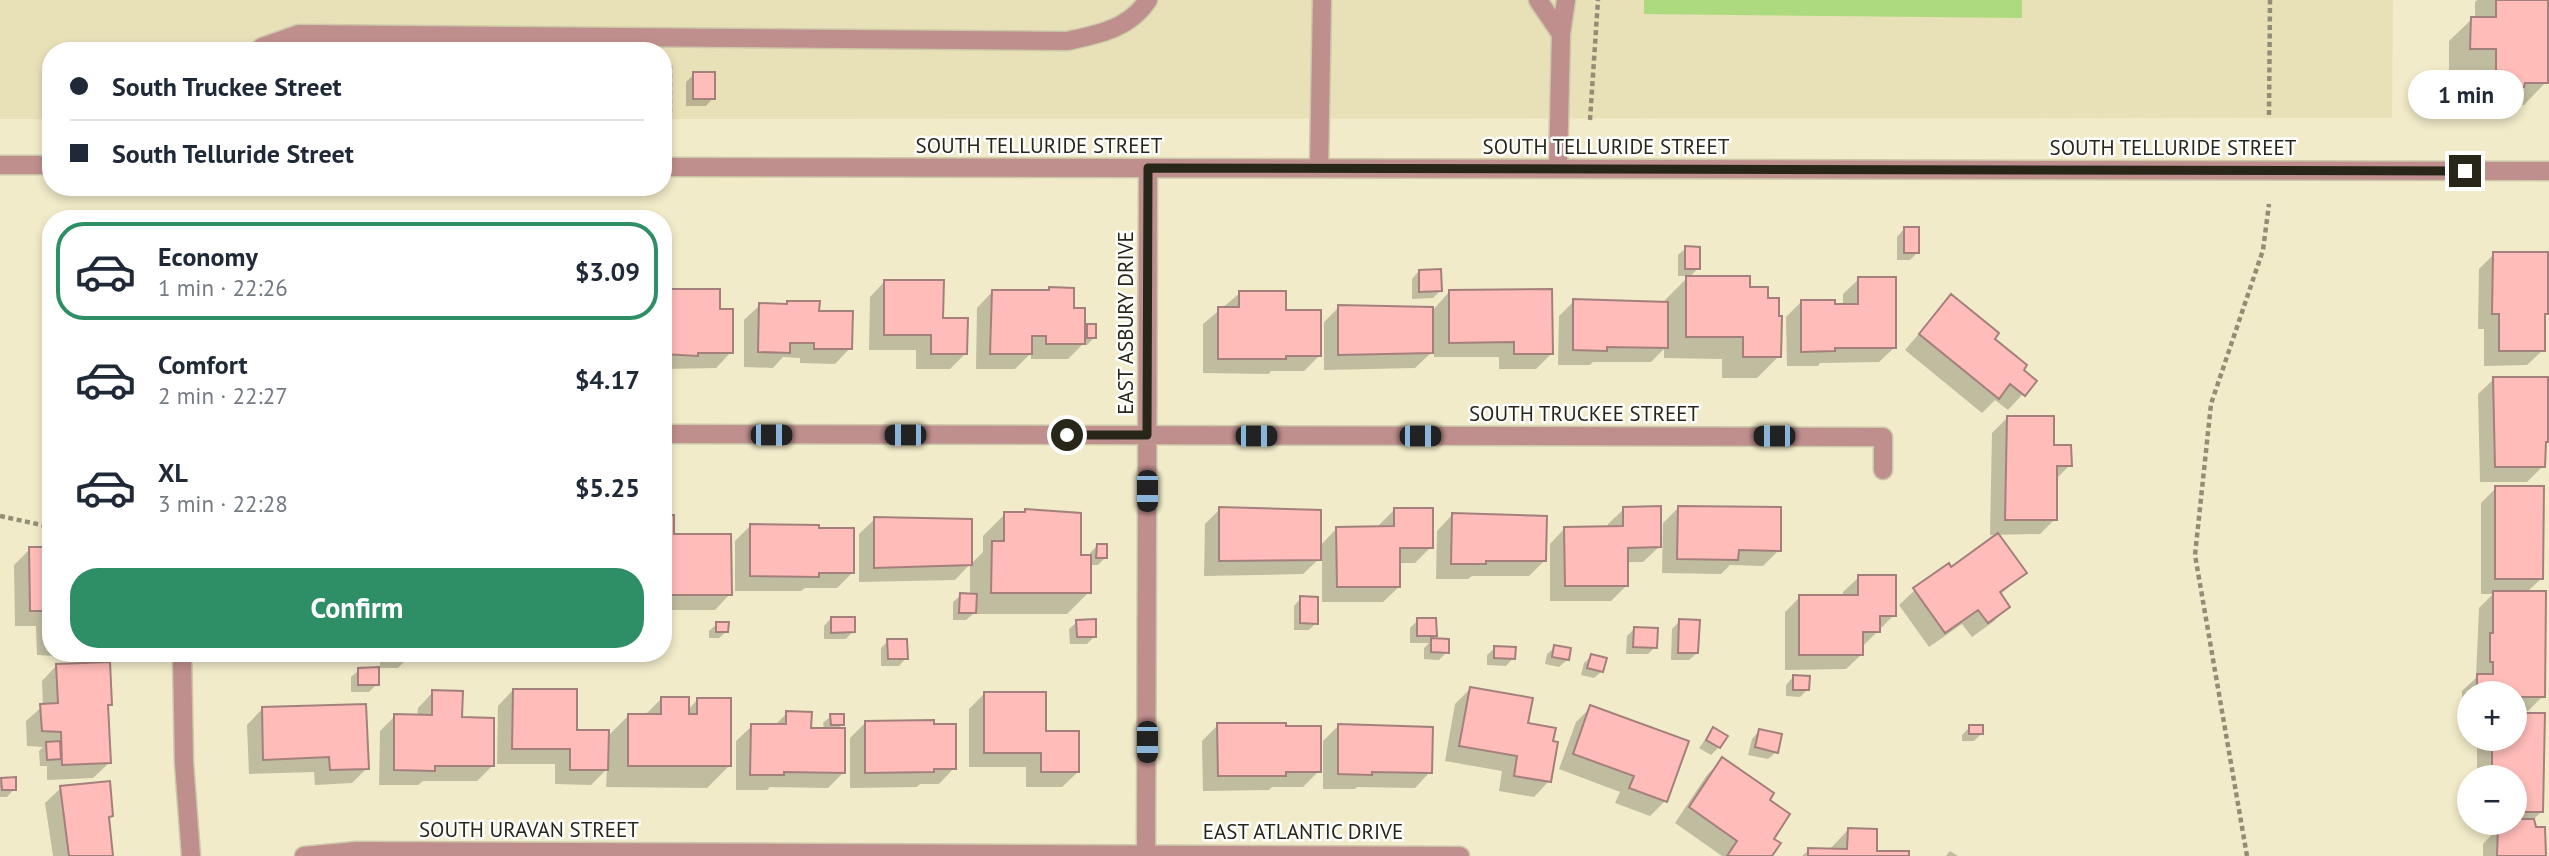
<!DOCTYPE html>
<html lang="en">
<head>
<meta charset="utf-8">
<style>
	body { margin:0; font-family:"PT Sans",sans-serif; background:#f6f6f7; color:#1f2937; height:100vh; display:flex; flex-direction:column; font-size:26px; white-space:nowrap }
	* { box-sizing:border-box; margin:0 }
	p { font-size:23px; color:#747a83 }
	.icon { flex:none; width:38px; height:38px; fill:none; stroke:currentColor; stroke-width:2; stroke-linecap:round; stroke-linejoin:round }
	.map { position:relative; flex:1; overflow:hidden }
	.panel { position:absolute; left:42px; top:210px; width:630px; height:452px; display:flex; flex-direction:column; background:#fff; border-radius:28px; box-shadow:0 4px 10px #0003 }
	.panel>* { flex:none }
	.top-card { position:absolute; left:42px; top:42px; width:630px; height:154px; border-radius:28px; box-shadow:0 4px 10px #0003; display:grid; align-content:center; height:154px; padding:0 28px; background:#fff }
	.fabs { position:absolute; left:2457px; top:681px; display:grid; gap:14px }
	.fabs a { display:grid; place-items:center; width:70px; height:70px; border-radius:50%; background:#fff; box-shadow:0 4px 10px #0003; font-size:35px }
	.end { position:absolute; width:32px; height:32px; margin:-16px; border:9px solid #282619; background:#fff; box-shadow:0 0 0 4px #fff }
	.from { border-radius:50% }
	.bubble { position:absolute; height:49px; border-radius:24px; background:#fff; box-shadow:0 4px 10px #0003; font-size:23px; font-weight:700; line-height:49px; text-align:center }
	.car { position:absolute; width:21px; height:42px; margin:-21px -10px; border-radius:9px; box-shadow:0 0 5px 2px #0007; background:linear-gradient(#222 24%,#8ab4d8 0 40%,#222 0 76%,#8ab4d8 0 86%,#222 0) }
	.top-card b { display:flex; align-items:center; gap:24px; height:66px; font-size:26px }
	.top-card b+b { border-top:2px solid #e0e1e3 }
	.top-card i { width:18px; height:18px; background:#1f2937 }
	ul { padding:12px 0 0; list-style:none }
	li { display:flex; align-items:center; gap:21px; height:98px; margin:0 14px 10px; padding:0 14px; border:4px solid transparent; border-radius:28px }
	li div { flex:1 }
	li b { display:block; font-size:26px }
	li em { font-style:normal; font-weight:700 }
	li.selected { border-color:#2e8e66 }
	li>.icon { width:63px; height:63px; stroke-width:1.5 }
	.cta { display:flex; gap:14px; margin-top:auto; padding:14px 28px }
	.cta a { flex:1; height:80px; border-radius:28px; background:#2e8e66; color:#fff; font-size:28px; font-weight:700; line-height:80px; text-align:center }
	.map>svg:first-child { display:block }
	.built { fill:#e8e0b7 }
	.green { fill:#adda7e }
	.shadow { fill:#0003 }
	.building { fill:#ffbcb8; stroke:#a4807d; stroke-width:2 }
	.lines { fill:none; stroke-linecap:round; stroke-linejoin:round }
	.minor-casing { stroke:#cdc8a9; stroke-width:21 }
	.path { stroke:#928e76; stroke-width:4.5; stroke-dasharray:5 3.5; stroke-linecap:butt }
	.minor { stroke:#bf8f8d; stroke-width:18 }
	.route { stroke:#282619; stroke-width:9 }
	.labels { text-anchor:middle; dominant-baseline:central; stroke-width:5; stroke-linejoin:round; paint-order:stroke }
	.street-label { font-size:21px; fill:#282619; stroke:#fff }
</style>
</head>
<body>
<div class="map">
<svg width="2549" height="856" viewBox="0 0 2549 856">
	<rect width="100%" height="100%" fill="#f1ebc9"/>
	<path class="built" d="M0,0H2393L2392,118L663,119V51H51V119H0Z"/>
	<path class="green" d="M1644,0H2022V18L1644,14Z"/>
	<path class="shadow" d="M2477,0H2546V21H2549V58L2546,61V82L2524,105H2504L2501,108H2498V105H2474L2475,70H2449V41L2472,19H2475V2Z
		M694,74L713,98L706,106H686V82Z
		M1904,229L1918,252L1910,260H1897V237Z
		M1686,248L1698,268L1689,278L1748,289L1779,356L1757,378H1722V359L1664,358V349L1651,362H1593L1590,365H1558L1559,316L1574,301L1665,304V300L1689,276H1678V255Z
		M2494,254L2546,314L2543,317V350L2527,365L2484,366V329H2478L2479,269Z
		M1419,271L1440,291L1433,298L1412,299V279Z
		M1859,279L1895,347L1879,362L1820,363L1818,366H1787L1786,317L1801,302L1843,305V294Z
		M885,281L942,319L965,354L950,369H916V350H869L870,297Z
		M1050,289L1083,331L1088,326L1095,337L1087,345H1082L1068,359H1031V353L1015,369H976L977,308L992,292H1047Z
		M663,291L718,311L731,352L716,368L663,369Z
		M1449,292L1551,354L1536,369H1499V357H1434V350L1415,368L1324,370V322L1339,307L1434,309Z
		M1240,293L1284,312L1319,356L1304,371H1271L1269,374L1203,373V324Z
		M1951,296L2021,370L2035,381L2008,410L1995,400L1982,413L1905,350Z
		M788,302L850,348L835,364L800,363V358L783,357L773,368L744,367V320L760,305H785Z
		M2494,379L2543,466L2527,482H2480L2478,394Z
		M2008,417L2052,446L2070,465L2055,480V519L2040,534L1990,535L1992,433Z
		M2496,488L2542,578L2527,592L2543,696L2528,711H2515V693H2469V709H2462V691L2476,678L2479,608L2493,594H2481V503Z
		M1678,508L1779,550L1763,566L1730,565L1721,574L1662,573L1663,523Z
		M1220,509L1319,547L1337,528H1379V525L1394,510L1431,547L1415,563H1398L1399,587L1383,602H1322V556L1303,574L1204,576L1205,524Z
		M1624,509L1659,547L1643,562H1626V586L1611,601H1550V544L1565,528H1608V524Z
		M1026,511L1079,514V557H1090V553L1098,545L1106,546V557L1098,565H1089V592L1067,614H973L966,620H953V602L961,595H970V564L955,580L859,582V534L875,519L970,521V565L983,552V536L1005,514H1023Z
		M1452,515L1544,561L1529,576H1472L1468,579H1436L1437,531Z
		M663,517L672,536L730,594L715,610H663Z
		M750,526L852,573L837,588H805L801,591H735V541Z
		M30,549H51V653H98L93,658L37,655L36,626H15L14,565Z
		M1951,569L2024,573L2000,595L2008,607L1993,622L1972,637L1962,624L1929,647L1899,605L1915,590Z
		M1859,577L1894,615L1862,647V654L1846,669L1785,670V612L1800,597H1843V592Z
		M1301,598L1316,623L1309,630H1294V606Z
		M831,618L853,631L846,639H824V626Z
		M1418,620L1435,635L1430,640H1447V652L1439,660L1424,659V648L1429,643H1410V628Z
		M1680,621L1697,653L1689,660H1671L1672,629Z
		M1077,622L1095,636L1087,644H1070L1069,629Z
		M717,624L727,631L719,638H709V631Z
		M1634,629L1655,647L1648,654H1626L1627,636Z
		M888,641L906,658L899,666H881V648Z
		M1555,647L1567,660L1559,667L1545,664L1547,654Z
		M1495,648L1513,658L1506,666L1487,665V655Z
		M380,653H406V660L398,668H380Z
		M1592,656L1602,671L1594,678L1581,675L1584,663Z
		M57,665L110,704L106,708L109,763L93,778L47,780V766H40L39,751L43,747L27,746L26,721L43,706L42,681Z
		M359,670L377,684L369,692H351V677Z
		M1793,677L1808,689L1800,697L1786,696V685Z
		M1470,689L1551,742L1549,781L1534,797L1499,791L1502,771L1445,761L1455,704Z
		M513,690L575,731L607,737L629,715H645L661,699L688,710L698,699L729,766L707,788L606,787L607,769L591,785L555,784V764H497L498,706Z
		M433,692L460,719L492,766L477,781H423L418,785H379L380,731L395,716H417L418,708Z
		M984,694L1045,733L1078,772L1062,787H1026V767H969V709Z
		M1591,707L1665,801L1650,816L1615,803L1620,792L1559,769L1576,722Z
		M262,709L367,768L352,783L315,785L314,772L249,774L247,725Z
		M787,713L809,729H824L823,723L831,716L842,725L837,729L844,772L828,788L770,787L767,790H736V741L752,726H774Z
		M2515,715H2543L2541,812L2533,820L2544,856H2483V844L2499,827L2477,826V822H2515V777H2477V738H2515Z
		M866,722L954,768L939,784H920L917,787L850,788V738Z
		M1218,725L1319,771L1303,787H1272L1269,790L1203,791L1202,741Z
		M1338,726L1430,772L1415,788L1357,787L1355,789H1323V741Z
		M1970,727L1981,734L1974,741H1962V735Z
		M1713,729L1719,747L1711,755L1699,748Z
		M1759,731L1776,752L1768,759L1748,755L1752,739Z
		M1722,760L1767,801L1771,839L1770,856H1722L1675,823L1707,775Z
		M2,779L14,789L7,797H0V782Z
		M61,788L111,816L108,819L111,856H53L45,803Z
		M1848,830L1876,852L1907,856H1802L1809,850H1829Z
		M1950,851L1958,856H1946Z"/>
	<path class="building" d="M2496,0H2548V83H2525L2524,87H2520V84L2496,83V49H2470L2471,17H2496Z
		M693,72H715V99H693Z
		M1904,227H1919V253H1904Z
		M1685,246L1700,247V269H1685Z
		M2493,252H2548V314H2545V351H2499V314H2492Z
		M1441,269L1442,291L1419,292V270Z
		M1686,276H1750V287H1768V298H1779V316H1782L1781,357H1743V337H1686Z
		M1858,277H1896V348H1835V351L1801,352V300H1835V304H1858Z
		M884,280H944L943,318H968L967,354H931V335H884Z
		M1049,287L1074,288V308H1085V344H1046V336H1032V354H990L992,290H1049Z
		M663,289H720V309H733V353H698V356L663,354Z
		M1552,289L1553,354H1514V342L1449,343V290Z
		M1239,291H1286V310H1321V356H1286V359H1218V307H1239Z
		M1951,294L1999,333L1995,339L2027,365L2024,370L2037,381L2025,396L2010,384L1999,399L1919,334Z
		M1573,299L1668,302V348L1607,347V351L1573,350Z
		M787,301H820L819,311H853L852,349H814V343H790V353L758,352L759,303L787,304Z
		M1338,305L1433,307V353L1338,355Z
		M1087,324H1096V338H1087Z
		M2493,377H2548V442H2546L2545,467H2495Z
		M2007,416H2054V445H2071L2072,466H2057V520H2005Z
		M2495,486H2544L2543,579H2495Z
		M1661,506V547L1628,548V586H1565L1564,527L1623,526V507Z
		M1678,506L1781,507V551L1739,550L1738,560L1677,559Z
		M1219,507L1321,510V560L1219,561Z
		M1394,508H1433V548H1400V587H1337L1336,527L1394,526Z
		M1025,509L1081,513V555H1091V593H991L992,541H1004V512H1025Z
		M1452,513L1547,516L1546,561H1486V564H1451Z
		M663,515H674V534H731L732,595H668L667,555H663Z
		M874,517L972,519V565L874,568Z
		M750,524L819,525V528H854V573H819V577L750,576Z
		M1998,533L2027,573L2000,592L2010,607L1988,623L1978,610L1945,633L1913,588L1949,563L1951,567Z
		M1097,544H1107V558H1096Z
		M29,547H51V611H30Z
		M1858,575H1896V616H1880V632H1863V655H1799V595H1858Z
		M2493,591H2546L2545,697H2515V693H2477V674H2493V662H2490V633H2493Z
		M960,593L977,594L976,613H959Z
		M1300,596L1318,597V624L1300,623Z
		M831,617H855V632L831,633Z
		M1417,618H1436L1437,636H1417Z
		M1096,619V637H1077L1076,620Z
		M1679,619L1700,620L1698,653H1678Z
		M716,622H729L728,632H716Z
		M1634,627L1658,628L1657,648L1633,647Z
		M1431,638L1449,639V653L1431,652Z
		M887,639H907L908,659H888Z
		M1554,645L1571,648L1569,660L1552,657Z
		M1494,646L1516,647L1515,659L1494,658Z
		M387,653H407V661H387Z
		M1591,654L1607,658L1603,672L1587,668Z
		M110,662L112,705H108L111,763L62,765L61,732L42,731L40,704L58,703L56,664Z
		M379,667V685H358V668Z
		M1793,675L1810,676L1809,690H1793Z
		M1470,687L1533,698L1528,723L1556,728L1553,741L1558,742L1551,782L1514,776L1517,756L1459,746Z
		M513,689H577V730H609L608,770H570V749H512Z
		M432,690L463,691L462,717L494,718V766H435V771L394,770V714L432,715Z
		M984,692H1046V731H1079V772H1041V753H984Z
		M661,697H689V714H697V698H731V766H628V714H661Z
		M366,704L369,769L330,770L329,757L263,760L262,707Z
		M1590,705L1689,741L1667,802L1629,788L1634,776L1573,754Z
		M786,711L812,712L811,728H845V773L784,772V775H750L751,724H786Z
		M2515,713H2545L2543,812H2515V777H2492V738H2515Z
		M830,714H844V725H831Z
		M934,720V724H956V769H934V772L865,773V721Z
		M1217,723H1286V726H1321V772H1286V776H1218Z
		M1338,724L1433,727L1432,773L1372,772V775L1338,774Z
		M1969,725H1983V734H1969Z
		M1713,727L1728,736L1720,748L1706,740Z
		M1759,729L1782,734L1778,753L1755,747Z
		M60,741L61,759L47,760L46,742Z
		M1722,757L1774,793L1770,800L1790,814L1774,839L1781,843L1772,856H1727L1737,841L1689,807Z
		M16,777V790H2L1,778Z
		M110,781L113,816L109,817L113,856H69L60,786Z
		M2515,819H2534L2536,827H2545L2546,856H2497L2498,827H2501L2503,822H2515Z
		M1848,828L1877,829V851H1909V856H1808V848L1847,849Z"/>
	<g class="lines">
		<g class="minor-casing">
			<path id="minor" d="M1538,0L1561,34
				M259,51L262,47L299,34L1067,41C1099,34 1129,29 1148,0
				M0,165H51
				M663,167L2549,171
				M1319,168L1322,0
				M1558,168L1561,34L1566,0
				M663,434L1883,437V470
				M182,653L184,763L191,856
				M304,856L357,851L1460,856
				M1146,856L1148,168"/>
		</g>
		<path class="path" d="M670,65V112
			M2269,115L2270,0
			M1590,120L1598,0
			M0,516L51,527
			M2247,856L2195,555L2211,404L2263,250L2269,204"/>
		<use href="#minor" class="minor"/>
	</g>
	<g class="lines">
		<path class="route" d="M1067,435H1147L1148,168L2465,171"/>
	</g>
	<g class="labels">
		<g class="street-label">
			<text x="1039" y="145">SOUTH TELLURIDE STREET</text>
			<text x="1606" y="146">SOUTH TELLURIDE STREET</text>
			<text x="2173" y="147">SOUTH TELLURIDE STREET</text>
			<text transform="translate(1125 323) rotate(-90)">EAST ASBURY DRIVE</text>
			<text x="1584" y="413">SOUTH TRUCKEE STREET</text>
			<text x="529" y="829">SOUTH URAVAN STREET</text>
			<text x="1303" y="831">EAST ATLANTIC DRIVE</text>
		</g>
	</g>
</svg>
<div class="fabs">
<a>+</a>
<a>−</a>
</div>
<i class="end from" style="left:1067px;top:435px"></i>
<i class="end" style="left:2465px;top:171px"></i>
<div class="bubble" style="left:2408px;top:70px;width:116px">1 min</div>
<i class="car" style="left:771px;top:435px;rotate:90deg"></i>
<i class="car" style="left:905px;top:435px;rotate:270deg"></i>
<i class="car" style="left:1256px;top:436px;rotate:90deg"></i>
<i class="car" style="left:1420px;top:436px;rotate:90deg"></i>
<i class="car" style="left:1774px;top:436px;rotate:270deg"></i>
<i class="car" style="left:1147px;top:491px;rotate:180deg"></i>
<i class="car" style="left:1147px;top:742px;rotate:180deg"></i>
<div class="top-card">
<b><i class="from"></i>South Truckee Street</b>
<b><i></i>South Telluride Street</b>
</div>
<section class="panel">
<ul>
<li class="selected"><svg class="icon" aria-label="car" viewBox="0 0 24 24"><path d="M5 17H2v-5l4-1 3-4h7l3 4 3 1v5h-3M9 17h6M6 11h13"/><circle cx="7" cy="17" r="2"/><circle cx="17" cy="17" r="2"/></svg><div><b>Economy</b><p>1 min · 22:26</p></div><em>$3.09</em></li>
<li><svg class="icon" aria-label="car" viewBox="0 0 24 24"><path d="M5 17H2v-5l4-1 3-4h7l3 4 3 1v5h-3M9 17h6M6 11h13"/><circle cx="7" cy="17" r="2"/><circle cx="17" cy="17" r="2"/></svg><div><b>Comfort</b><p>2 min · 22:27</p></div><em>$4.17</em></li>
<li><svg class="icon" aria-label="car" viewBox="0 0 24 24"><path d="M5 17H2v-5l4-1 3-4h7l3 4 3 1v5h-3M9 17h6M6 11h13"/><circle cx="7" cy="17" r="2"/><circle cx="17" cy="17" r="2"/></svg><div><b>XL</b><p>3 min · 22:28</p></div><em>$5.25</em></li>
</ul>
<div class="cta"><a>Confirm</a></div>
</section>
</div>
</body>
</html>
